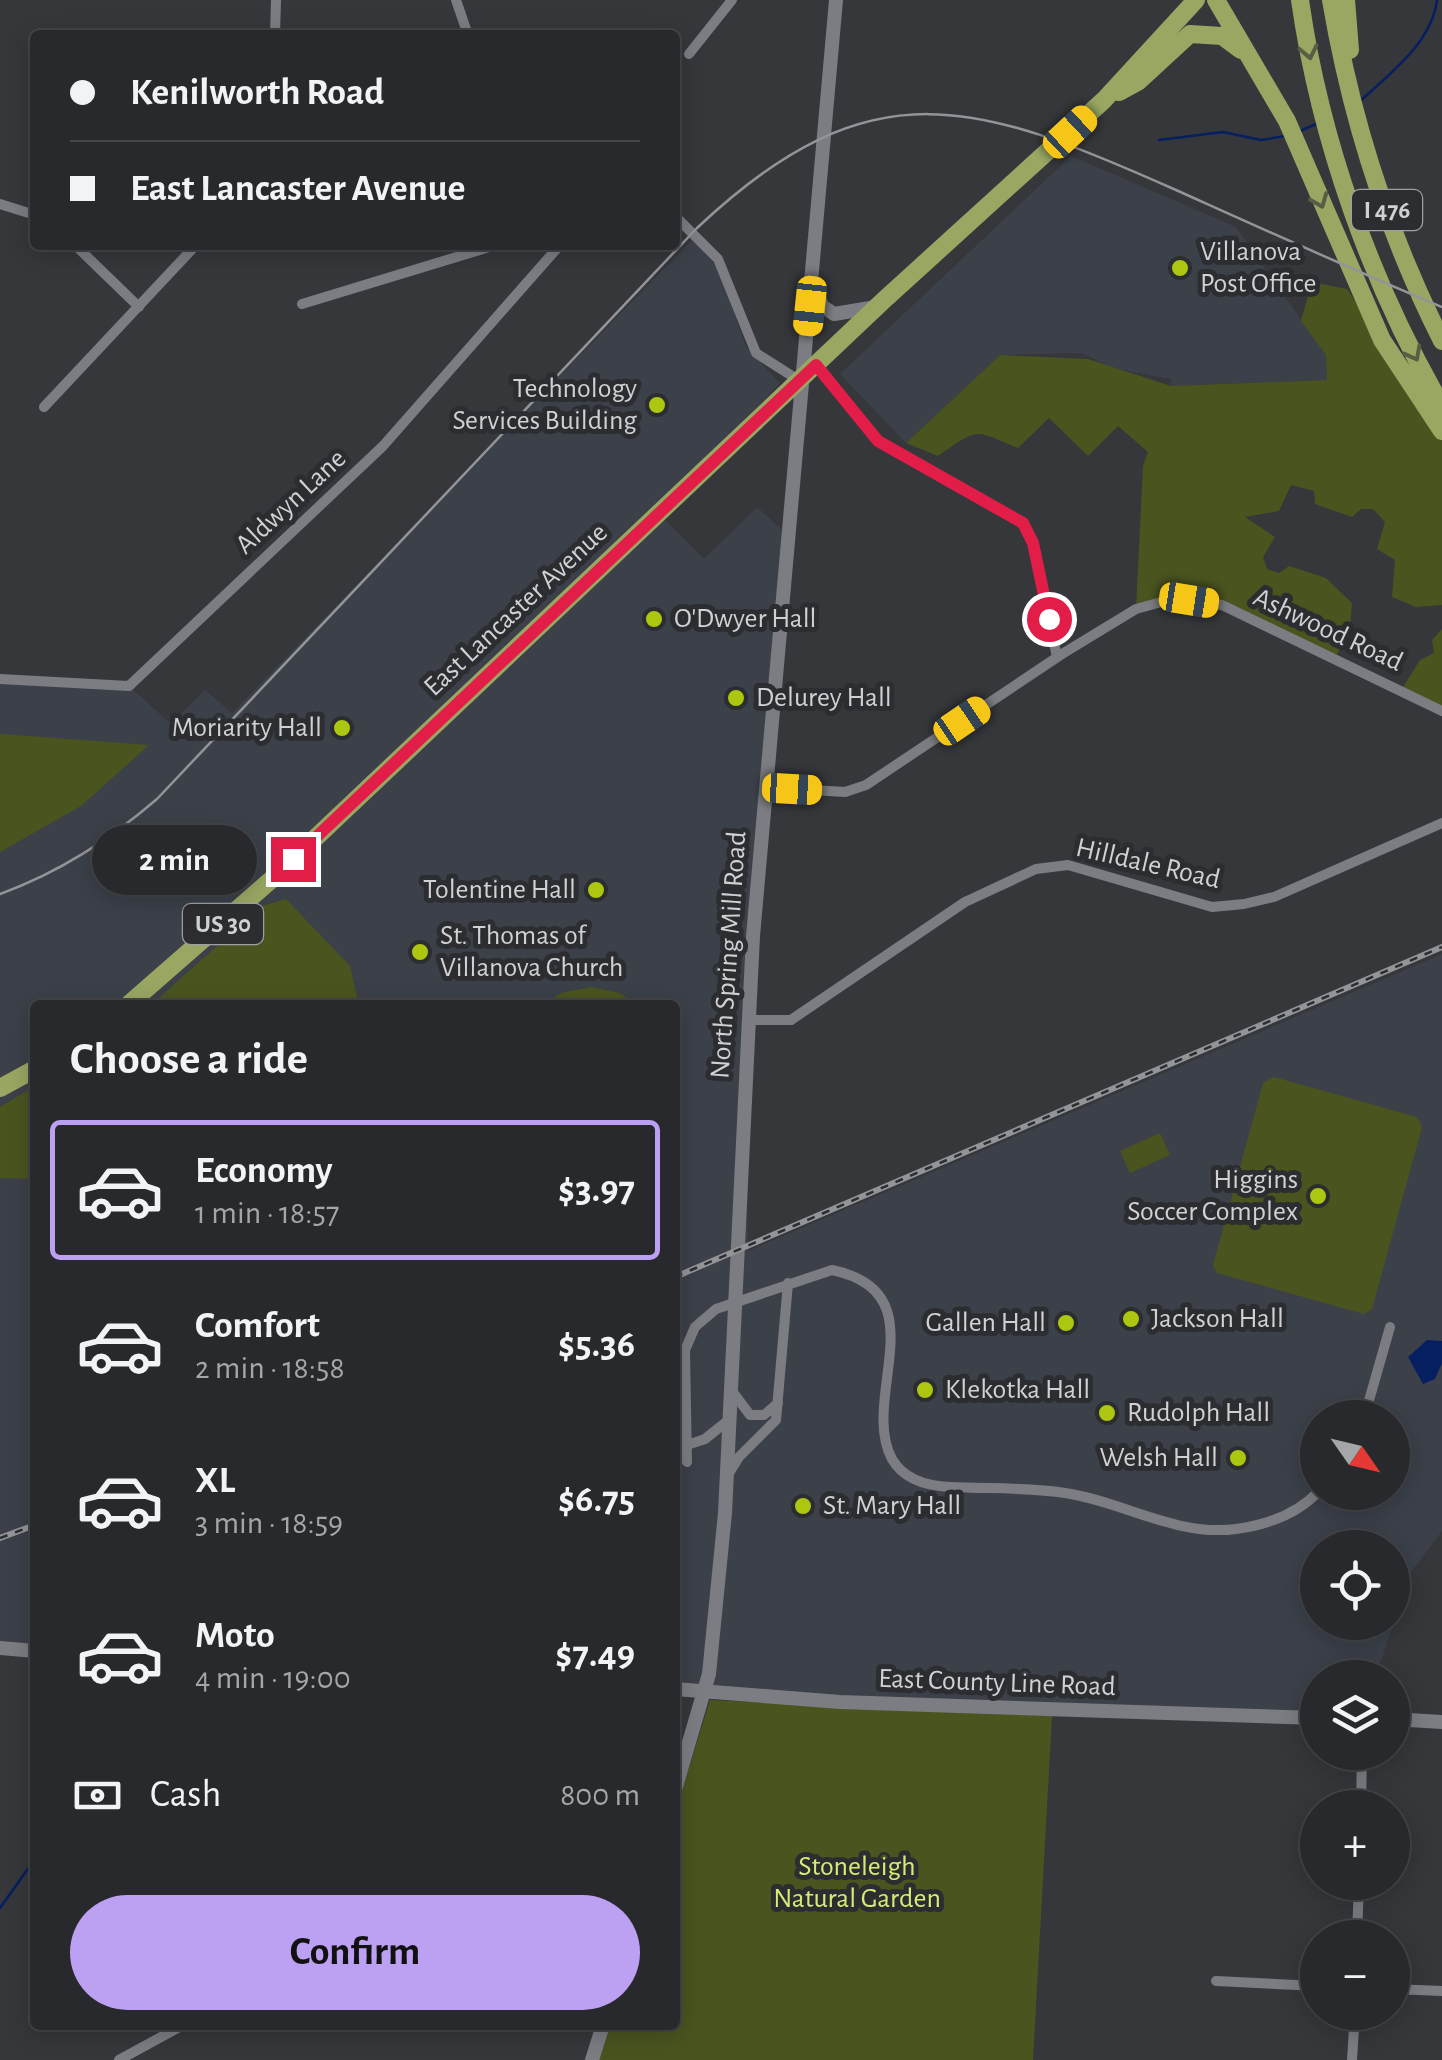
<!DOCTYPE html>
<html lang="en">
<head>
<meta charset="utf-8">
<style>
	body { margin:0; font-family:"Alegreya Sans",sans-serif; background:#343538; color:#f1f3f6; height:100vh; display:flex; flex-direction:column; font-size:38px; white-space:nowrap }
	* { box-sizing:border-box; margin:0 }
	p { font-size:32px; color:#a5a6a9 }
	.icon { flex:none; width:55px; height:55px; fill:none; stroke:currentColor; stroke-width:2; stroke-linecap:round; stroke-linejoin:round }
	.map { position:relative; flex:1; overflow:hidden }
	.details { position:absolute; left:30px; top:1000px; width:650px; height:1030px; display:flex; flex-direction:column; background:#28292c; border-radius:10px; box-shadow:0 5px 25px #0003,0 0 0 2px #444548 }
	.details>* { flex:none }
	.banner { position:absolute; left:30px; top:30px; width:650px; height:220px; border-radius:10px; box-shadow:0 5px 25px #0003,0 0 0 2px #444548; display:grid; align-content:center; height:220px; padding:0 40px; background:#28292c }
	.needle { width:65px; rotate:124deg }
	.controls { position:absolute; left:1300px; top:1400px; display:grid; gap:20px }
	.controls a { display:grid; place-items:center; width:110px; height:110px; border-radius:50%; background:#28292c; box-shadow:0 5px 25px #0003,0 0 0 2px #444548; font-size:50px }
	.end { position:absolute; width:45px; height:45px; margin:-22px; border:12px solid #e11d48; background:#fff; box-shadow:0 0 0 5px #fff }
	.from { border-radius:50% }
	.bubble { position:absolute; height:70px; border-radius:35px; background:#28292c; box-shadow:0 5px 25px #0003,0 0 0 2px #444548; font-size:32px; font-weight:700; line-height:70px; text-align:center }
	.car { position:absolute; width:30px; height:60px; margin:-30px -15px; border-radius:12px; box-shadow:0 0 8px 2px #0007; background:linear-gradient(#f5c518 24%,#345 0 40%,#f5c518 0 76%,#345 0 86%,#f5c518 0) }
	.banner b { display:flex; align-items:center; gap:35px; height:95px; font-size:38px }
	.banner b+b { border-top:2px solid #444548 }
	.banner i { width:25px; height:25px; background:#f1f3f6 }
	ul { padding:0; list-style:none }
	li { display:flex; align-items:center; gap:30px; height:140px; margin:0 20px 15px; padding:0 20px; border:5px solid transparent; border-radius:10px }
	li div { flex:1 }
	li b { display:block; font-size:38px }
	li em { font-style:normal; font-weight:700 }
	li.on { border-color:#bca0f2 }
	li>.icon { width:90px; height:90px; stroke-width:1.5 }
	h2 { padding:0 40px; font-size:45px; line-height:120px }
	.pay { display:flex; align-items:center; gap:25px; height:110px; padding:0 40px; font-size:38px }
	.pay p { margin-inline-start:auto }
	.primary-button { display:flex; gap:20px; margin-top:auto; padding:20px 40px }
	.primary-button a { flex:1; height:115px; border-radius:60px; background:#bca0f2; color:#111; font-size:40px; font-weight:700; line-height:115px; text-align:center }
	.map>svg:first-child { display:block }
	.built { fill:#3b4049; fill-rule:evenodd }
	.green { fill:#4a541f }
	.water { fill:#051f60 }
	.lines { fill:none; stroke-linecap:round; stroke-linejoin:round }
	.stream { stroke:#051f60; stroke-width:2.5 }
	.street { stroke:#7b7d82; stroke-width:10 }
	.secondary { stroke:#7b7d82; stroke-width:14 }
	.highway { stroke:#99a763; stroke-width:18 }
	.tram { stroke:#939498; stroke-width:2.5 }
	.rail-casing { stroke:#939498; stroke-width:6 }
	.rail { stroke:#2b2d31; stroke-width:2.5; stroke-dasharray:8; stroke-linecap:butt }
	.oneway { stroke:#575e45 }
	.route { stroke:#e11d48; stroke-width:12 }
	.poi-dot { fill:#adc610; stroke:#2b2d31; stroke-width:4 }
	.labels { text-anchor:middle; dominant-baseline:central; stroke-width:10; stroke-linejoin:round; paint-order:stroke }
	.shield { fill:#2b2d31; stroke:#9ea0a3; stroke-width:2.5 }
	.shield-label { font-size:25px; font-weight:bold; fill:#d0d1d4 }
	.poi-label { font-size:28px; fill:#d0d1d4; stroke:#2b2d31; text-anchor:start }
	.street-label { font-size:28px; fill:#d0d1d4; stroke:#2b2d31 }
	.park-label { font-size:28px; fill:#d5ed74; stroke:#2b2d31 }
</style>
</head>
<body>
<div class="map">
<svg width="1442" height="2060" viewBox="0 0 1442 2060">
	<rect width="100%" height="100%" fill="#35373b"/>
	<path class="built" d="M1071,156L1236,227L1326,355L1327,380L1171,386V379L1112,368L1082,353L1000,355L906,443L840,374Z
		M693,239L718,268L746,347L780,383L659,514L704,559L757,507L789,536L747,1118L748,1251L1442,954V1531L1409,1575L1376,1677L1318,1678L1317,1717L675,1689V1005H35V1651L0,1648V679L129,686L171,724L205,690L232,713ZM1318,1418H1392V1492H1318ZM1318,1548H1392V1622H1318Z"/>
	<path class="green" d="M1312,282L1347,289L1442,432V605L1416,607L1392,597L1395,560L1377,549L1385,522L1373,509H1361L1352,517L1315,504L1314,491L1291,485L1279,511L1245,517L1275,537L1263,557L1267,569L1279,573L1289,566L1326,578L1352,603L1350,630L1335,658L1222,605L1189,600L1136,609L1143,466L1148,452L1118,426L1088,456L1049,418L1018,448C973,430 981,426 938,456L906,443L1000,355L1088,359L1171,386L1327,380L1326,355L1301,321Z
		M1442,629V711L1401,690L1420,660L1434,653L1432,640Z
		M0,734L149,745L81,806L0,852Z
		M286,899L350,966L359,1005H151L262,906Z
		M591,987L620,993L637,1005H543L561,993Z
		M1274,1077L1417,1117L1422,1127L1372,1309L1364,1314L1217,1273L1213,1265L1263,1083Z
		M35,1086V1179L0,1178V1107Z
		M1160,1133L1170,1155L1130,1173L1120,1151Z
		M710,1700L1052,1716L1033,2060H599L610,2025H675V1813Z"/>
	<path class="water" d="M1427,1340L1442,1341V1363L1435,1379L1423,1384L1408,1357Z"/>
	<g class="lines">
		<path class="stream" d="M1360,101C1390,74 1432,42 1437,0
			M1298,132L1318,123
			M1159,140L1223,132L1261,140L1285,136
			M0,1908L35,1859"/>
		<path class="street" d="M456,0L468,35
			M275,35L276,0
			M689,54L732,0
			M0,204L35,215
			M675,216L718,259L756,353L800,381
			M75,245L139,307
			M302,304L496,245
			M817,365L878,441L1023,523L1033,543L1057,657
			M44,407L196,245
			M0,679L129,686L383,446L560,245
			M765,787L845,792L866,785L1062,654L1136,609L1165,601L1222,605L1442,711
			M751,1020H791L965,902L1036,869L1068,865L1212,907L1244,904L1274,897L1442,823
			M732,1391L750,1415H764L778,1403
			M1364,1418L1390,1327
			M684,1446L705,1439L730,1419
			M687,1462L685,1350L695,1327L716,1309L832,1270C940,1292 859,1398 892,1459C904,1480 928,1486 950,1487C988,1489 1028,1487 1065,1493C1122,1501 1176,1537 1236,1529C1266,1525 1297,1514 1318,1492
			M729,1473L739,1457L776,1420L788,1283
			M1361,1808L1362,1752
			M1357,1938L1359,1882
			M1216,1981L1318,1986
			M1392,1989L1442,1991
			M119,2060L183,2025
			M1352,2060L1355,2012"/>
		<path class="secondary" d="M816,287L822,306L834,314L876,307
			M0,1648L35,1651
			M675,1689L840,1702L1318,1718
			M1392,1719L1442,1722
			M675,1790L709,1674L725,1513L753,936L836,0
			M592,2060L603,2025"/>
		<path class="highway" d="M1216,0L1287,121L1382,340L1442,431
			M1300,0C1320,140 1371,284 1442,406
			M1331,0C1351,118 1388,234 1442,341
			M1346,0L1350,50
			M1119,92L1139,81L1190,34L1222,36L1241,50
			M128,1005L272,879L884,300L1104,100L1196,0
			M0,1088L35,1069"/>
		<path class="tram" d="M0,894C60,872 109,840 157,799L697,228C872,63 978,102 1176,190C1265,230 1353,270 1442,307"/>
		<g class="rail-casing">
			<path id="rail" d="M675,1277L1442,947
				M0,1538L35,1525"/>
		</g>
		<use href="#rail" class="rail"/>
	</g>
	<defs><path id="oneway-chevron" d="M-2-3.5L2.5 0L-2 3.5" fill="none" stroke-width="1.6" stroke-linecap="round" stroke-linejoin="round" transform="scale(2.5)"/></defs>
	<g class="oneway">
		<use href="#oneway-chevron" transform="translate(1309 52) rotate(78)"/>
		<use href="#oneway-chevron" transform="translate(1320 201) rotate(68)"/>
		<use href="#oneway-chevron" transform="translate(1414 354) rotate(62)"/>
	</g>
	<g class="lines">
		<path class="route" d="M293,859L816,365L878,441L1023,523L1033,543L1049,619"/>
	</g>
	<g class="poi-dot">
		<circle cx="1180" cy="268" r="10"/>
		<circle cx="657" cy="405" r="10"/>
		<circle cx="654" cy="619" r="10"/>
		<circle cx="736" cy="698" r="10"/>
		<circle cx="342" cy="728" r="10"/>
		<circle cx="596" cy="890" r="10"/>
		<circle cx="420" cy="952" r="10"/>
		<circle cx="1318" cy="1196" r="10"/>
		<circle cx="1131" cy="1319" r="10"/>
		<circle cx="1066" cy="1323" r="10"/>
		<circle cx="925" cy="1390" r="10"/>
		<circle cx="1107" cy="1413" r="10"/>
		<circle cx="1238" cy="1458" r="10"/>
		<circle cx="803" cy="1506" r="10"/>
	</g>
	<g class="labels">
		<g class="shield">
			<rect x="1352" y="190" width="70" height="40" rx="8"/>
			<rect x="183" y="904" width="80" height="40" rx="8"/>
		</g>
		<g class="shield-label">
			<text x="1387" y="210">I 476</text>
			<text x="223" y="924">US 30</text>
		</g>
		<g class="poi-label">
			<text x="1200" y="252">Villanova<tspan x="1200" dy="32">Post Office</tspan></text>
			<text x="637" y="389" text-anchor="end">Technology<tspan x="637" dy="32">Services Building</tspan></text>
			<text x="674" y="619">O'Dwyer Hall</text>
			<text x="756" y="698">Delurey Hall</text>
			<text x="322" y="728" text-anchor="end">Moriarity Hall</text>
			<text x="576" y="890" text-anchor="end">Tolentine Hall</text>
			<text x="440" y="936">St. Thomas of<tspan x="440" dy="32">Villanova Church</tspan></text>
			<text x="1298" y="1180" text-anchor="end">Higgins<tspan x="1298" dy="32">Soccer Complex</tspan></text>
			<text x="1151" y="1319">Jackson Hall</text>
			<text x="1046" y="1323" text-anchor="end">Gallen Hall</text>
			<text x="945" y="1390">Klekotka Hall</text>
			<text x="1127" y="1413">Rudolph Hall</text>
			<text x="1218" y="1458" text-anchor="end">Welsh Hall</text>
			<text x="823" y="1506">St. Mary Hall</text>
		</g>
		<g class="street-label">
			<text transform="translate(291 502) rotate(-43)">Aldwyn Lane</text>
			<text transform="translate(516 610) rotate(-43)">East Lancaster Avenue</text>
			<text transform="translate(1328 630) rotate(25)">Ashwood Road</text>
			<text transform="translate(1148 864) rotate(13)">Hilldale Road</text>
			<text transform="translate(729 955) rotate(-86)">North Spring Mill Road</text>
			<text transform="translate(997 1683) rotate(2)">East County Line Road</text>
		</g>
		<g class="park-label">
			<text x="857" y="1867">Stoneleigh<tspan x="857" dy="32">Natural Garden</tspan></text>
		</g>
	</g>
</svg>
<div class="controls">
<a><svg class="needle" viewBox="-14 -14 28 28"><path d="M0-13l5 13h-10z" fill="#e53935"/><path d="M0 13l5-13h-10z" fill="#a5a6a9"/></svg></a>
<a><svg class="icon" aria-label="locate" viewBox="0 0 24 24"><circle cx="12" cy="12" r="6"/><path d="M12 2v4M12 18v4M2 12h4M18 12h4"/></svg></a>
<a><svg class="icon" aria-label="layers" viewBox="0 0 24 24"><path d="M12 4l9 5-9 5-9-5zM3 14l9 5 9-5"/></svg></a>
<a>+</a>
<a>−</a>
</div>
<i class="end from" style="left:1049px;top:619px"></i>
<i class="end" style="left:293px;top:859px"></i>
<div class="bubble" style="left:92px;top:825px;width:165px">2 min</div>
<i class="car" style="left:1070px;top:132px;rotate:47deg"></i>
<i class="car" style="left:810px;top:306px;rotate:186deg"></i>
<i class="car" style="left:1189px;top:600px;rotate:99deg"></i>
<i class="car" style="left:962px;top:721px;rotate:56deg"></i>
<i class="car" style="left:792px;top:789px;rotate:93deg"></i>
<div class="banner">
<b><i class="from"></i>Kenilworth Road</b>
<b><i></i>East Lancaster Avenue</b>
</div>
<section class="details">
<h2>Choose a ride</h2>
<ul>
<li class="on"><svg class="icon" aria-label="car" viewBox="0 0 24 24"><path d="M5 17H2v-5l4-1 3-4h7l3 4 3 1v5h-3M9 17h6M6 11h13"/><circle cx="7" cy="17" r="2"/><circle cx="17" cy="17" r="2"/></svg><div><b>Economy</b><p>1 min · 18:57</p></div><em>$3.97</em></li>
<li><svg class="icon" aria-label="car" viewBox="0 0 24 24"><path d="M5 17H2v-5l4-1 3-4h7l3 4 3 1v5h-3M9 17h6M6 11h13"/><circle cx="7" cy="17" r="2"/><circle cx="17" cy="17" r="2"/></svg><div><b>Comfort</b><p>2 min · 18:58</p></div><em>$5.36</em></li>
<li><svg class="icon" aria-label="car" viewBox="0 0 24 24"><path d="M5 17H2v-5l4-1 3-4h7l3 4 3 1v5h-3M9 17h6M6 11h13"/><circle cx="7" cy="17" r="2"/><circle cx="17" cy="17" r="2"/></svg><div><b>XL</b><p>3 min · 18:59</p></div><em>$6.75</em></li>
<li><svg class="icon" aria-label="car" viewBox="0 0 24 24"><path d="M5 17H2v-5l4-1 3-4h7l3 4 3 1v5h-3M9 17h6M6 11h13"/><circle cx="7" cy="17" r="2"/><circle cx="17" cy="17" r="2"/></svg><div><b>Moto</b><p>4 min · 19:00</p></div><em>$7.49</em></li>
</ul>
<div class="pay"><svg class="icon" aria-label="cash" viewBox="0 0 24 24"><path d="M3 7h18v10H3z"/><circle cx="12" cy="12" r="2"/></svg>Cash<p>800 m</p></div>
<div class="primary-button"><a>Confirm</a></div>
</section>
</div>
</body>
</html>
